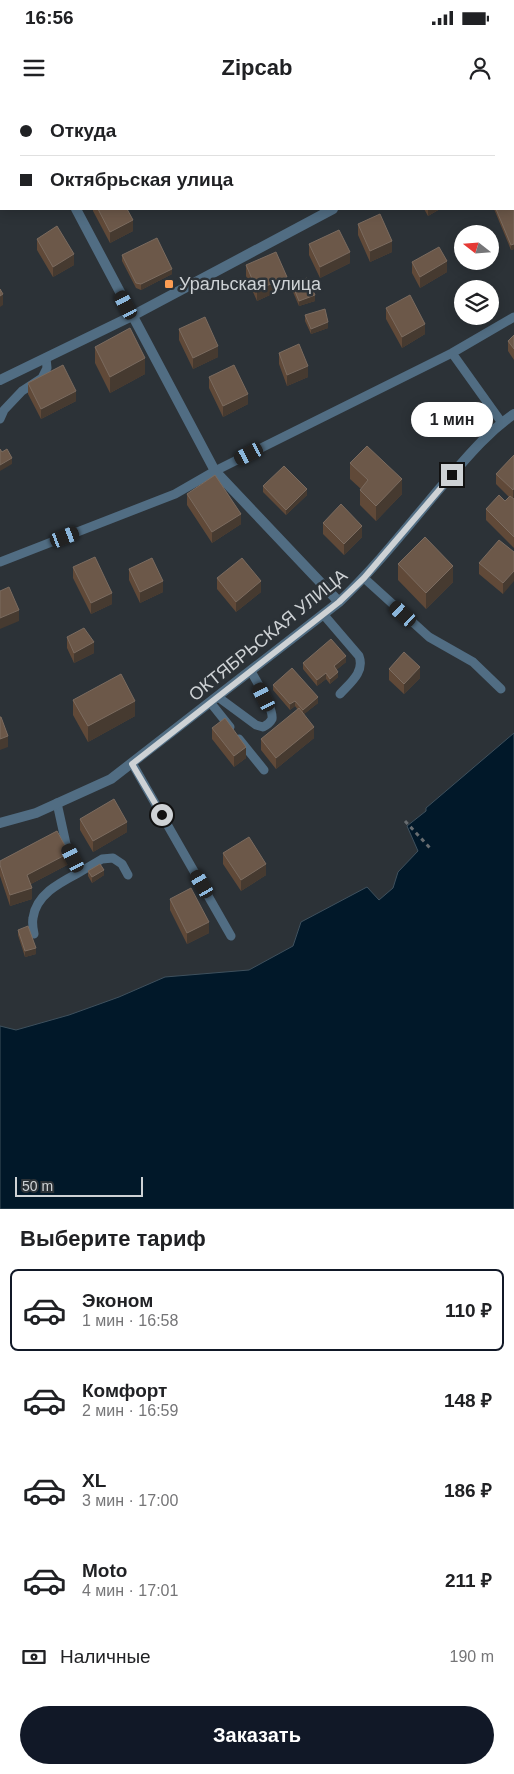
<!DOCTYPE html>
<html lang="ru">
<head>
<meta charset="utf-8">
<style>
	body { margin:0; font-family:Helvetica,sans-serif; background:#f2f2f2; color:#202124; height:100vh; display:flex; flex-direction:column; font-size:19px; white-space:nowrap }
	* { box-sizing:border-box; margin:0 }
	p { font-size:16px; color:#757577 }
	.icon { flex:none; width:28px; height:28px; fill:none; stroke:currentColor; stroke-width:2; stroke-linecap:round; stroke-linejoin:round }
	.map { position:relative; height:1109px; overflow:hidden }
	.panel { display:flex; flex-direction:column; background:#fff; flex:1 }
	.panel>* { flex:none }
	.guide { position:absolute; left:0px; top:0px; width:515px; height:110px; box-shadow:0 2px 12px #0003; display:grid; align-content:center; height:110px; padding:0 20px; background:#fff }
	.needle { width:32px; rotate:287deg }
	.tools { position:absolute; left:454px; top:125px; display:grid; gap:10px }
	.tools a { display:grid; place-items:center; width:45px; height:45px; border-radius:50%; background:#fff; box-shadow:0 2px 12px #0003; font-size:25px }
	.scale { position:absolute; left:15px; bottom:12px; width:128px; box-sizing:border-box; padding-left:5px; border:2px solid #ced2d5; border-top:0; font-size:14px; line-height:18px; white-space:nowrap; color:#ced2d5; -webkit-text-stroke:4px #2c3237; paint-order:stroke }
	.end { position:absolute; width:22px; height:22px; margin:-11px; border:6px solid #ced2d5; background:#111; box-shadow:0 0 0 2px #111 }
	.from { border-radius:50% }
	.bubble { position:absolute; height:35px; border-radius:18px; background:#fff; box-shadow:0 2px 12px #0003; font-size:16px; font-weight:700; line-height:35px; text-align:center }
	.car { position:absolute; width:15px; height:30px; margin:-15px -8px; border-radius:6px; box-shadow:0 0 4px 1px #0007; background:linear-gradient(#222 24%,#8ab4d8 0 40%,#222 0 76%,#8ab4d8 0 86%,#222 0) }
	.guide b { display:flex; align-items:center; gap:18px; height:48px; font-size:19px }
	.guide b+b { border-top:1px solid #e0e0e0 }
	.guide i { width:12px; height:12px; background:#202124 }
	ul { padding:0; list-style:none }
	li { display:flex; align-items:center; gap:15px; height:82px; margin:0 10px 8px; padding:0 10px; border:2px solid transparent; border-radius:8px }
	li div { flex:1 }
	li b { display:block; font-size:19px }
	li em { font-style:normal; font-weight:700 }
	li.active { border-color:#111827 }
	li>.icon { width:45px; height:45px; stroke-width:1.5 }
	h2 { padding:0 20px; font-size:22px; line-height:60px }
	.pay { display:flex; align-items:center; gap:12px; height:55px; padding:0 20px; font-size:19px }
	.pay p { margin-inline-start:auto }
	.button { display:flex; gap:10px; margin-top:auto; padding:10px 20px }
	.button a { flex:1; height:58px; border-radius:30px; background:#111827; color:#fff; font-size:20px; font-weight:700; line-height:58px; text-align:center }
	.status { display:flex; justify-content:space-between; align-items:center; height:35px; padding:0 25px; background:#fff; direction:ltr }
	.status svg { height:14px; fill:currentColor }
	header { display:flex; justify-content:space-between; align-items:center; height:65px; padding:0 20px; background:#fff; font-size:22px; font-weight:700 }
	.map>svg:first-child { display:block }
	.water { fill:#011829; stroke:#3e505d }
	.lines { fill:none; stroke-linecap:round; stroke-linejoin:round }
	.path { stroke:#676c70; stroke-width:3; stroke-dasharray:4 4; stroke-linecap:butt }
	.service { stroke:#516d83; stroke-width:9 }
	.minor { stroke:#516d83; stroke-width:10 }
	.wall { fill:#604938 }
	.shaded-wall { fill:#463a30 }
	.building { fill:#6c5849; stroke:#7b6b5f }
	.route { stroke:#ced2d5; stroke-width:6 }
	.poi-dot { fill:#fc9d53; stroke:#2c3237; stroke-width:2 }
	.labels { text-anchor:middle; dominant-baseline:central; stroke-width:5; stroke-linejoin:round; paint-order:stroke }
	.poi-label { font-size:18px; fill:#ced2d5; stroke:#2c3237; text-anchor:start }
	.street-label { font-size:18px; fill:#ced2d5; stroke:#2c3237 }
</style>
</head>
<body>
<div class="status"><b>16:56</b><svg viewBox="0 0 49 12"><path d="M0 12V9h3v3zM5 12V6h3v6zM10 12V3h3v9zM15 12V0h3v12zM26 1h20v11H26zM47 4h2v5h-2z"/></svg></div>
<header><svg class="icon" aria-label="menu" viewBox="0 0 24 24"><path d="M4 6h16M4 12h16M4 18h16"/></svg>Zipcab<svg class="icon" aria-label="person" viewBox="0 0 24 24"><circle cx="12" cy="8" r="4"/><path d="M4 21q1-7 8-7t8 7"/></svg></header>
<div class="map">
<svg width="514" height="1109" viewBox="0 0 514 1109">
	<rect width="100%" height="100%" fill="#2c3237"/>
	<path class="water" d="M514,633V1109H0V926L16,930L69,915L119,897L165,877L249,870L293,846L301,822L367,787L379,800L393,788L398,772L418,751L407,726L426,711V708Z"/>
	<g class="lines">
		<path class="path" d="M405,721L430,748"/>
		<path class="service" d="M452,253L502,323
			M0,319L4,310L22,291L42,278L47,268L46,258
			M0,462L175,394L215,371L452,253L514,217
			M364,478L429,537L473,562L501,589
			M323,514L359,556C365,572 350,583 340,594
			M218,597L256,625L263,627C267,625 270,623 272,619C274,609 256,581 251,571
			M210,602L230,627
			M239,639L264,670
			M132,663L231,836
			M57,703L66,744L80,772L102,759L113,758L122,764L128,775
			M34,834C33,829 32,823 33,818C36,794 61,782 80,772"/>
		<path class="minor" d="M20,0V1
			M385,0V1
			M108,1L111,0
			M0,56L1,55
			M76,109L215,371L339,502
			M0,280L132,216L333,109
			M0,723L36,713L111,679L339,502C376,467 408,426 441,387C464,361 485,334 514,314"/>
	</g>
	<path class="wall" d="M514,98V149L511,150L494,109H514Z
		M93,109H127L133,131L110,143L93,111Z
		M424,109H440L428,116Z
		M358,124L392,152L370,162L358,135Z
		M37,139L74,165L53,177L37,150Z
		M309,144L350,163L320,178L309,155Z
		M122,155L172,174L141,190L136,188L122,161Z
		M412,162L447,172L420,188L412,173Z
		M246,165L287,187L257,201L246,176Z
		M293,186L315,201L299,206L293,192Z
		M386,208L425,234L402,248L386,219Z
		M305,215L328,228L311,234L305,221Z
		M179,229L218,257L193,269L179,240Z
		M514,235V260L508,251V241Z
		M95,247L145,274L110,293L95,263Z
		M279,253L308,277L287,286L279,264Z
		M209,277L248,304L223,317L209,288Z
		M28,283L76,301L41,319L28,294Z
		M514,355V448L486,420V409L505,401L509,397L496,384V374Z
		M350,363L402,394L376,421L360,405V390L361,389L350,379Z
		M263,386L307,395L286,415L263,392Z
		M187,394L241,424L212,443L187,405Z
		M323,423L362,437L344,455L323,434Z
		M514,452L503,494L479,474V463Z
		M398,464L453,482L426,509L398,480Z
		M73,467L112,504L91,514L73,478Z
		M129,469L163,492L140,503L129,480Z
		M217,478L261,492L236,512L217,489Z
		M67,537L94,553L74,563L67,548Z
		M346,562L336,570L338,577L330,584L326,579L317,586L303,569V563Z
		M389,569L420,578L404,594L389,580Z
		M273,585L318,603L304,614L314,638L276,669L261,650V639L298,610L295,606L290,610L273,590Z
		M73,600L135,616L88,642L73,615Z
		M212,628L246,658L234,667L212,639Z
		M80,719L127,732L93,752L80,730Z
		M223,753L266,775L241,791L223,764Z
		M0,761L69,764L31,784L32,799L10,806L0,776Z
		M88,771L104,775L92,783L88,776Z
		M170,799L209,833L187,844L170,810Z
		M18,830L36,854L25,857L18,835Z"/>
	<path class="shaded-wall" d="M55,0H77L74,1H53Z
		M298,0H315L312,1H298Z
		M1,12V23L0,24V13Z
		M431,109H440L428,116V110Z
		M133,120V131L110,143V132Z
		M392,141V152L370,162V151Z
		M514,144V149L511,150V145Z
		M350,152V163L320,178V167Z
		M74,154V165L53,177V167Z
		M447,161V172L420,188V177Z
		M172,169V174L141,190V184Z
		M287,177V187L257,201V190Z
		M3,194V205L0,207V196Z
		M315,195V201L299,206V201Z
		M328,222V228L311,234V229Z
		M425,224V234L402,248V237Z
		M218,246V257L193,269V258Z
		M145,258V274L110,293V277Z
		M308,266V277L287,286V275Z
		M76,291V301L41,319V309Z
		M248,294V304L223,317V306Z
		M12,358V364L0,371V365Z
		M402,379V394L376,421V406Z
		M514,388V399L513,401V390Z
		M307,389V395L286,415V410Z
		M241,414V424L212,443V432Z
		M362,426V437L344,455V444Z
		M453,466V482L426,509V493Z
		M514,471V481L503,494V483Z
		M163,481V492L140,503V492Z
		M261,481V492L236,512V502Z
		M112,493V504L91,514V503Z
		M19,510V521L0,529V518Z
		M94,542V553L74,563V553Z
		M346,556V562L334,572V566Z
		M420,567V578L404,594V584Z
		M338,572V577L330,584V579Z
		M326,573V579L317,586V580Z
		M318,597V603L303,615V610Z
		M135,601V616L88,642V626Z
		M295,601V606L290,610V604Z
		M314,627V638L276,669V658Z
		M8,636V647L0,650V639Z
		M246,647V658L234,667V656Z
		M127,722V732L93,752V741Z
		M69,753V764L27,786V775Z
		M266,764V775L241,791V780Z
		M104,770V775L92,783V777Z
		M32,788V799L10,806V795Z
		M209,822V833L187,844V833Z
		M36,848V854L25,857V851Z"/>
	<path class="building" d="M0,0L1,3V12L0,13Z
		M45,0H55L53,1H45Z
		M185,0H196L194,1H185Z
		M196,0H219L220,1H194Z
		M345,0H374L375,1H346Z
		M514,98V144L511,145L496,109H514Z
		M98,109H127L133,120L110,132Z
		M380,114L392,141L370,151L358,124Z
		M57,126L74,154L53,167L37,139Z
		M339,130L350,152L320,167L309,144Z
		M157,138L172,169L141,184L136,183L122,155Z
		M439,147L447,161L420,177L412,162Z
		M276,152L287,177L257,190L246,165Z
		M307,178L315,195L299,201L293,186Z
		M0,189L3,194L0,196Z
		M410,195L425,224L402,237L386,208Z
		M325,209L328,222L311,229L305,215Z
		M205,217L218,246L193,258L179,229Z
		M130,228L145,258L110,277L95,247Z
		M514,235V249L508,241Z
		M299,244L308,266L287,275L279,253Z
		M63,265L76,291L41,309L28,283Z
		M234,265L248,294L223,306L209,277Z
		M367,346L402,379L376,406L360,390L368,380L350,363Z
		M0,349L2,352L7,349L12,358L0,365Z
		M514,355V388L513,390L496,374Z
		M284,366L307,389L286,410L263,386Z
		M215,375L241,414L212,432L187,394Z
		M499,395L505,401L510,396L514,399V437L486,409Z
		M341,404L362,426L344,444L323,423Z
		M425,437L453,466L426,493L398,464Z
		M499,440L514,452V471L503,483L479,463Z
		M95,457L112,493L91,503L73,467Z
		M152,458L163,481L140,492L129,469Z
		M242,458L261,481L236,502L217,478Z
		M9,487L19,510L0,518V491Z
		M84,528L94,542L74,553L67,537Z
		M331,539L346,556L334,566L338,572L330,579L326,573L317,580L303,563Z
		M404,552L420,567L404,584L389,569Z
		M292,568L318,597L303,610L295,601L290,604L273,585Z
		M121,574L135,601L88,626L73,600Z
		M299,608L314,627L276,658L261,639Z
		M0,617H1L8,636L0,639Z
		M225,618L246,647L234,656L212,628Z
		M114,699L127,722L93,741L80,719Z
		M57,731L69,753L27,775L32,788L10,795L0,765V761Z
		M249,737L266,764L241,780L223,753Z
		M100,764L104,770L92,777L88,771Z
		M191,788L209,822L187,833L170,799Z
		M28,826L36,848L25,851L18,830Z"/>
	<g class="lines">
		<path class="route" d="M162,715L132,664L339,502L364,478L452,375"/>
	</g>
	<rect class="poi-dot" x="164" y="179" width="10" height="10" rx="2.5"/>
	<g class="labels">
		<g class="poi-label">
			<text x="179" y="184">Уральская улица</text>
		</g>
		<g class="street-label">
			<text transform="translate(268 535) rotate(-39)">ОКТЯБРЬСКАЯ УЛИЦА</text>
		</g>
	</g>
</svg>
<div class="tools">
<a><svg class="needle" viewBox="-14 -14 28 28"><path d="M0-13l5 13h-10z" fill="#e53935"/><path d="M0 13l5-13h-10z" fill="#757577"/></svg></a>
<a><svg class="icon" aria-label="layers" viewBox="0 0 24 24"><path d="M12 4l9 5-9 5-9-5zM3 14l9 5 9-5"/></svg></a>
</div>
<div class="scale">50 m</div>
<i class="end from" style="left:162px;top:715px"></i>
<i class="end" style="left:452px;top:375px"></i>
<div class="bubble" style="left:411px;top:302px;width:82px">1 мин</div>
<i class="car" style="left:126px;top:205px;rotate:332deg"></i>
<i class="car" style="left:249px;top:354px;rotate:243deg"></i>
<i class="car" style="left:65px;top:437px;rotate:69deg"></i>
<i class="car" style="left:403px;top:514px;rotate:312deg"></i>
<i class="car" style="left:264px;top:597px;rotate:333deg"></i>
<i class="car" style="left:73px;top:758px;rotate:333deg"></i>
<i class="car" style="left:202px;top:784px;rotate:330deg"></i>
<div class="guide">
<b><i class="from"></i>Откуда</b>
<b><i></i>Октябрьская улица</b>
</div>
</div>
<section class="panel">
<h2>Выберите тариф</h2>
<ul>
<li class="active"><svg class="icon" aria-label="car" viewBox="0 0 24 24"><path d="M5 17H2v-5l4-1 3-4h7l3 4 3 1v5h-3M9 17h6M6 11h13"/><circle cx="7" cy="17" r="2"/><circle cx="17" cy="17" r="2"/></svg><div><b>Эконом</b><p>1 мин · 16:58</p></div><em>110 ₽</em></li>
<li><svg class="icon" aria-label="car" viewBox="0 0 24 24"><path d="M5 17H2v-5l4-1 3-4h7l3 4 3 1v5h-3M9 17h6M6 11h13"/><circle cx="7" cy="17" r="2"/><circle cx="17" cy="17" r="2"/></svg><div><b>Комфорт</b><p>2 мин · 16:59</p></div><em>148 ₽</em></li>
<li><svg class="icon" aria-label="car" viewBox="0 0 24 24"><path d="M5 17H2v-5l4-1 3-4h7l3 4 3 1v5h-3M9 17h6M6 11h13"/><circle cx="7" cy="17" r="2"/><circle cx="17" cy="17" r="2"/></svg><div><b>XL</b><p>3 мин · 17:00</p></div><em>186 ₽</em></li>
<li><svg class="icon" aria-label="car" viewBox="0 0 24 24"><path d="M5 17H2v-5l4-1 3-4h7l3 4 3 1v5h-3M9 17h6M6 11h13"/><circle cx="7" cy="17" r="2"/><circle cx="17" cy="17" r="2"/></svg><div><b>Moto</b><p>4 мин · 17:01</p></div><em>211 ₽</em></li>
</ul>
<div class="pay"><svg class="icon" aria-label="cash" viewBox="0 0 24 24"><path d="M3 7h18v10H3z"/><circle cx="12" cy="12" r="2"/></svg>Наличные<p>190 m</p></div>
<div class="button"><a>Заказать</a></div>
</section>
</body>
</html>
